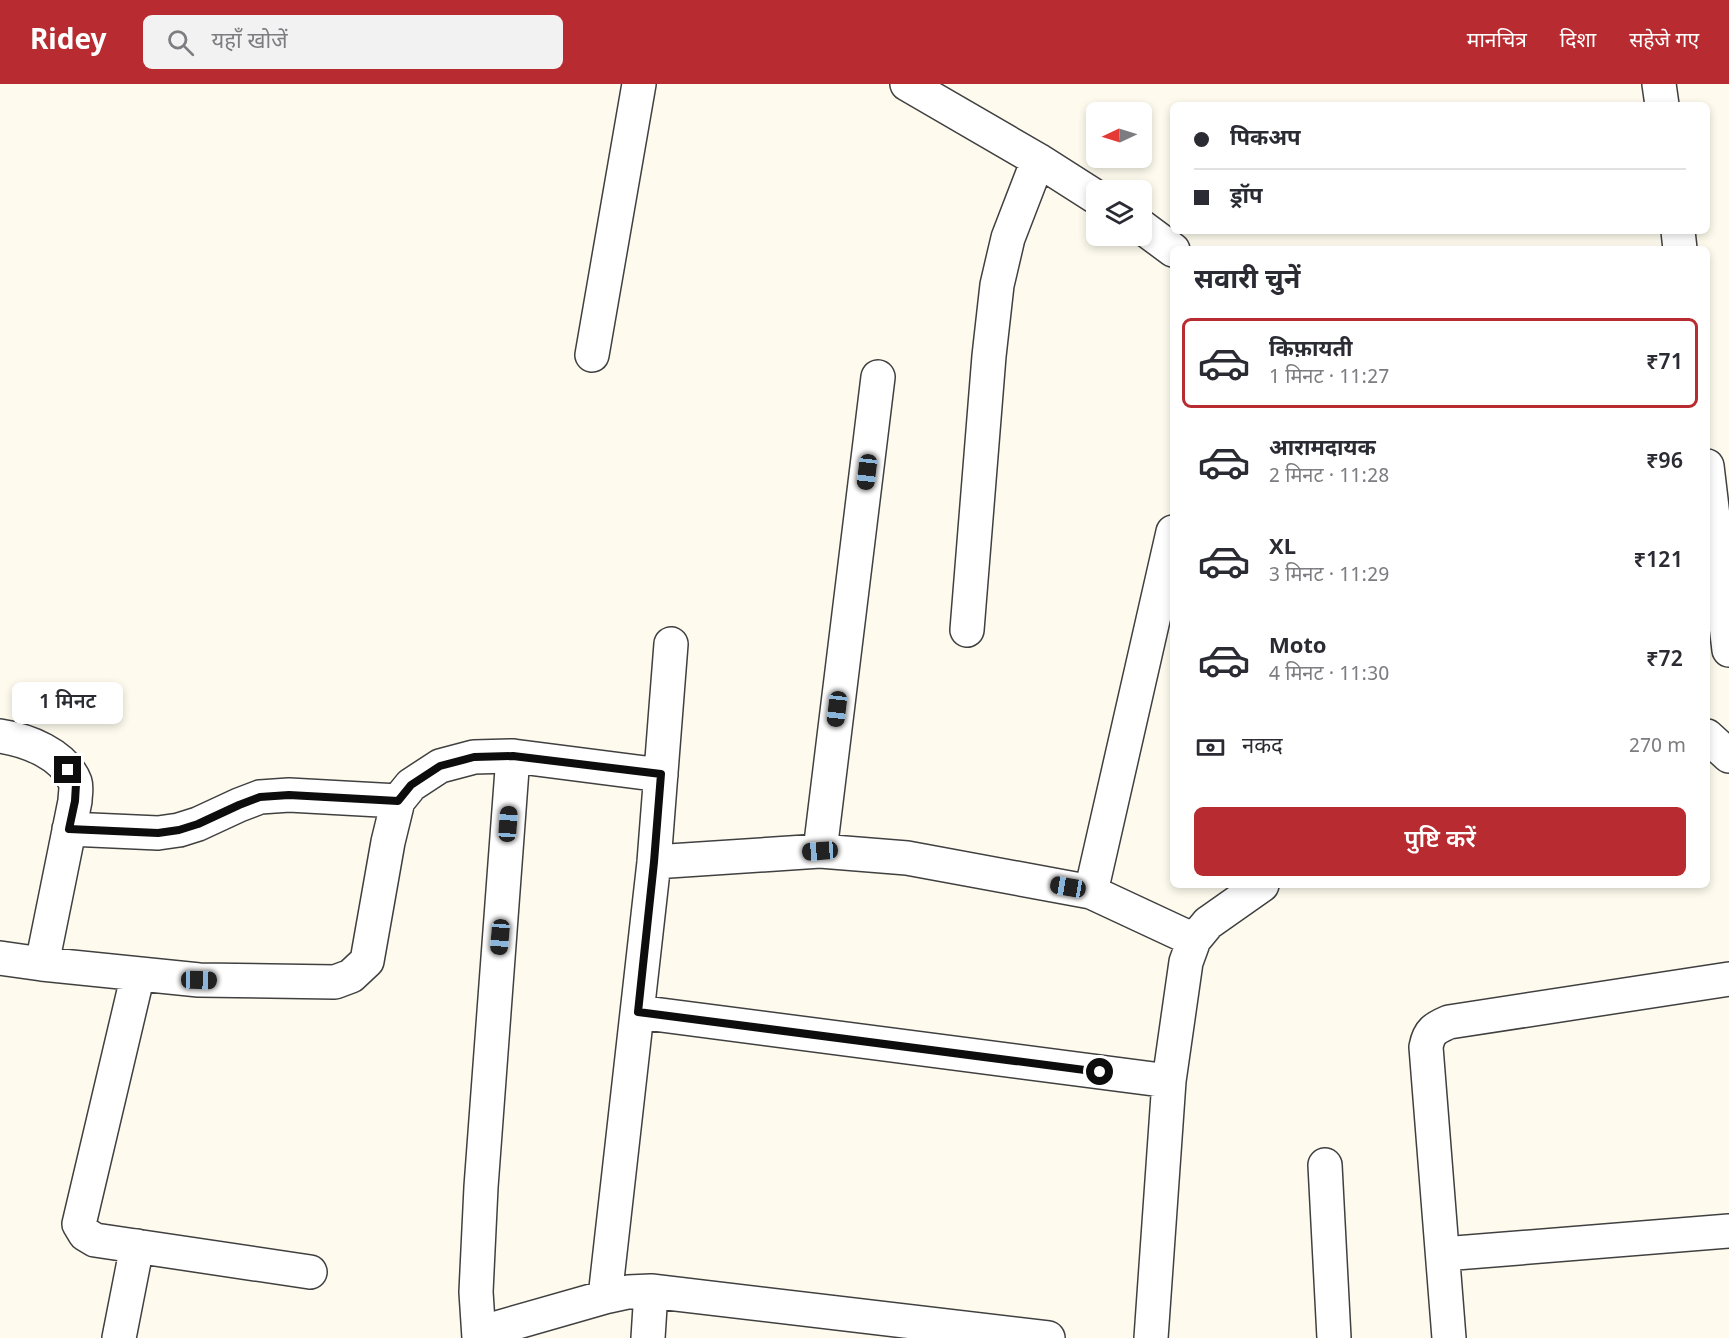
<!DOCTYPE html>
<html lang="hi">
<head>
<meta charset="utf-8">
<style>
	body { margin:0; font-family:Georgia,"Noto Sans Devanagari",serif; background:#f2f2f3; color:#2b2b33; height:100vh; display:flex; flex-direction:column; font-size:22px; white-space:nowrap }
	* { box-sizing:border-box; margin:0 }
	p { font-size:20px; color:#7c7c81 }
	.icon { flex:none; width:33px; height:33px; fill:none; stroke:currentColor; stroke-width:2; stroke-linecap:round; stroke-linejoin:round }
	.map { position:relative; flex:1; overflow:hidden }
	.side { position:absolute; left:1170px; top:162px; width:540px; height:642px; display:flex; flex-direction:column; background:#fff; border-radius:9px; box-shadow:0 3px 9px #0003 }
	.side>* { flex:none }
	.guide { position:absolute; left:1170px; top:18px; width:540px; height:132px; border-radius:9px; box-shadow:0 3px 9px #0003; display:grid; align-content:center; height:132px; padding:0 24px; background:#fff }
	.needle { width:39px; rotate:266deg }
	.fabs { position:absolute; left:1086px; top:18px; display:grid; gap:12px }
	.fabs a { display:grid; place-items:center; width:66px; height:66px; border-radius:9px; background:#fff; box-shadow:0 3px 9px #0003; font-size:30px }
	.end { position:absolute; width:27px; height:27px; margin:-14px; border:8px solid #0d0d0d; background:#fff; box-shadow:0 0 0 3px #fff }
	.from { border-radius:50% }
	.bubble { position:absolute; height:42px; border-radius:9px; background:#fff; box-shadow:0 3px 9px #0003; font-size:20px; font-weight:600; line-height:42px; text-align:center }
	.car { position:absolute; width:18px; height:36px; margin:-18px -9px; border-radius:8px; box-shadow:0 0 4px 2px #0007; background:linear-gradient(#222 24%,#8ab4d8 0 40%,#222 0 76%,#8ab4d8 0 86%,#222 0) }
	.guide b { display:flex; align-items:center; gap:21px; height:57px; font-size:22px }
	.guide b+b { border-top:2px solid #e1e1e2 }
	.guide i { width:15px; height:15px; background:#2b2b33 }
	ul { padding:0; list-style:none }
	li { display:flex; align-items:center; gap:18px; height:90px; margin:0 12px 9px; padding:0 12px; border:3px solid transparent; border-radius:9px }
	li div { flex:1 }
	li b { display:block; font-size:22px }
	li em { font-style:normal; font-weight:600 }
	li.active { border-color:#b82b30 }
	li>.icon { width:54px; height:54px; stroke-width:1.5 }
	h2 { padding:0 24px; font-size:27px; line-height:72px }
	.pay { display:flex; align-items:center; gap:15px; height:66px; padding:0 24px; font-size:22px }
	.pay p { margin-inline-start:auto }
	.button { display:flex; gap:12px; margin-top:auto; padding:12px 24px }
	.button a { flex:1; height:69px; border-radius:9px; background:#b82b30; color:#fff; font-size:24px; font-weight:600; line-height:69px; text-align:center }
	header { display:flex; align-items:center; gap:36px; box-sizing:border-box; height:84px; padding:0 30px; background:#b82b30; color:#fff }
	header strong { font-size:28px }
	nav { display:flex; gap:33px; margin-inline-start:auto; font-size:21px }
	.search { width:420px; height:54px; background:#f2f2f3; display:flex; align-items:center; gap:15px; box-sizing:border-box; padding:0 21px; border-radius:9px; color:#7c7c81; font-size:22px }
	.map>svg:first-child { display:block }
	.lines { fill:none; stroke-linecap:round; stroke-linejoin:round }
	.minor-casing { stroke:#404040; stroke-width:36 }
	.minor { stroke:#fff; stroke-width:33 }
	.route { stroke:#0d0d0d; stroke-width:8 }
</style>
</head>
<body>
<header>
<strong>Ridey</strong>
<div class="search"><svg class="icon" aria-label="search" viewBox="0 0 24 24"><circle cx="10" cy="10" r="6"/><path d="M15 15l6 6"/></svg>यहाँ खोजें</div>
<nav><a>मानचित्र</a><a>दिशा</a><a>सहेजे गए</a></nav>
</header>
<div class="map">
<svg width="1729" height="1254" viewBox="0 0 1729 1254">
	<rect width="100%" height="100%" fill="#fefbee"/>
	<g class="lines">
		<g class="minor-casing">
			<path id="minor" d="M907,0L1038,76L1096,113
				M1659,0L1662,21
				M1142,143L1173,166
				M1678,147L1680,165
				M592,271L639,0
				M1707,382L1729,566
				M967,546L989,272L997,201L1008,154L1038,76
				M0,652C27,656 64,670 75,698C77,704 75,711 75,717L42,880
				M1707,652L1729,672
				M69,745L158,749L179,746L198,740L239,721L260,713L289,711L398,717
				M820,767L878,293
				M654,778L820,767L907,774L1091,808L1194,856
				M1091,808L1173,448
				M0,874L42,880L199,896L335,898L351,892L367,877L388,758L398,717L411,701L440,682L474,673L513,672L661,691
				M138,890L79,1140L85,1150L95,1156L310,1188
				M638,928L1169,997
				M1325,1081L1334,1254
				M1443,1170L1729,1147
				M605,1213L654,778L671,560
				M119,1254L137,1162
				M479,1254L476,1208L481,1103L513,672
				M481,1254L493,1245L605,1213L628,1208L651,1207L1048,1254
				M648,1254L651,1207
				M1151,1254L1169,997L1186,878L1194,856L1208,839L1262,801
				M1449,1254L1426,963C1429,947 1435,944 1449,938L1729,895"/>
		</g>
		<use href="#minor" class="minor"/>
	</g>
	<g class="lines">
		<path class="route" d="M68,686L76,700L75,717L69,745L158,749L179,746L198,740L239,721L260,713L289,711L398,717L411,701L440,682L474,673L513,672L661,690L654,778L638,928L1100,988"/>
	</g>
</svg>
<div class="fabs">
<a><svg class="needle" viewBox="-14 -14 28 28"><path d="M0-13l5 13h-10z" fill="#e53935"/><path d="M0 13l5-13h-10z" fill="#7c7c81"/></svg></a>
<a><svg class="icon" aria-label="layers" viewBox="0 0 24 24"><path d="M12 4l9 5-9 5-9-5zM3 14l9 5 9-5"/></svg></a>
</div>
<i class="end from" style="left:1100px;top:988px"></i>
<i class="end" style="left:68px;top:686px"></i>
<div class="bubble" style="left:12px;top:598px;width:111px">1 मिनट</div>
<i class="car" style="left:867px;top:388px;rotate:187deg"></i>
<i class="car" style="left:837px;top:625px;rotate:187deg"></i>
<i class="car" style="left:508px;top:740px;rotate:4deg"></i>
<i class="car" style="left:820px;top:767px;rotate:266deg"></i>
<i class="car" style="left:1068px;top:803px;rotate:280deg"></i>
<i class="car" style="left:500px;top:853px;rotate:185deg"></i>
<i class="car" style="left:199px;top:896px;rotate:91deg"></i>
<div class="guide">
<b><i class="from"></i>पिकअप</b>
<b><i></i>ड्रॉप</b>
</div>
<section class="side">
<h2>सवारी चुनें</h2>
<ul>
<li class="active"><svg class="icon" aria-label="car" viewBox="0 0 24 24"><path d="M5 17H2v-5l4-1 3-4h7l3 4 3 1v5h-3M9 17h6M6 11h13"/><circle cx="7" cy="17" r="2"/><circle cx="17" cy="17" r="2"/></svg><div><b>किफ़ायती</b><p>1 मिनट · 11:27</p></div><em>₹71</em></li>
<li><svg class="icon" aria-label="car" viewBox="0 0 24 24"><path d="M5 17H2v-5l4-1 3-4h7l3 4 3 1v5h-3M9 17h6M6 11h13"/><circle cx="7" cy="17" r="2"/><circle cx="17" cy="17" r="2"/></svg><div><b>आरामदायक</b><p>2 मिनट · 11:28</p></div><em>₹96</em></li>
<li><svg class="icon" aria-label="car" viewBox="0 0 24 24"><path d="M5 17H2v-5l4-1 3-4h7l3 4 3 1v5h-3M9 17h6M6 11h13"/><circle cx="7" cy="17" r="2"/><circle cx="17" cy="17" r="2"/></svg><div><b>XL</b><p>3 मिनट · 11:29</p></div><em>₹121</em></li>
<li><svg class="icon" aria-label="car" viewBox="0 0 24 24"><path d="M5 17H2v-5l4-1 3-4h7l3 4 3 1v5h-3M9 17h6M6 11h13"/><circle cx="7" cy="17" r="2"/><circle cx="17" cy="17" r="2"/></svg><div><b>Moto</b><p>4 मिनट · 11:30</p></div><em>₹72</em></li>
</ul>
<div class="pay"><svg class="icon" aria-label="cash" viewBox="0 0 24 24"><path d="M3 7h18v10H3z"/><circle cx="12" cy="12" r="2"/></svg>नकद<p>270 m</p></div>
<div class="button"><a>पुष्टि करें</a></div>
</section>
</div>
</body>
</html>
